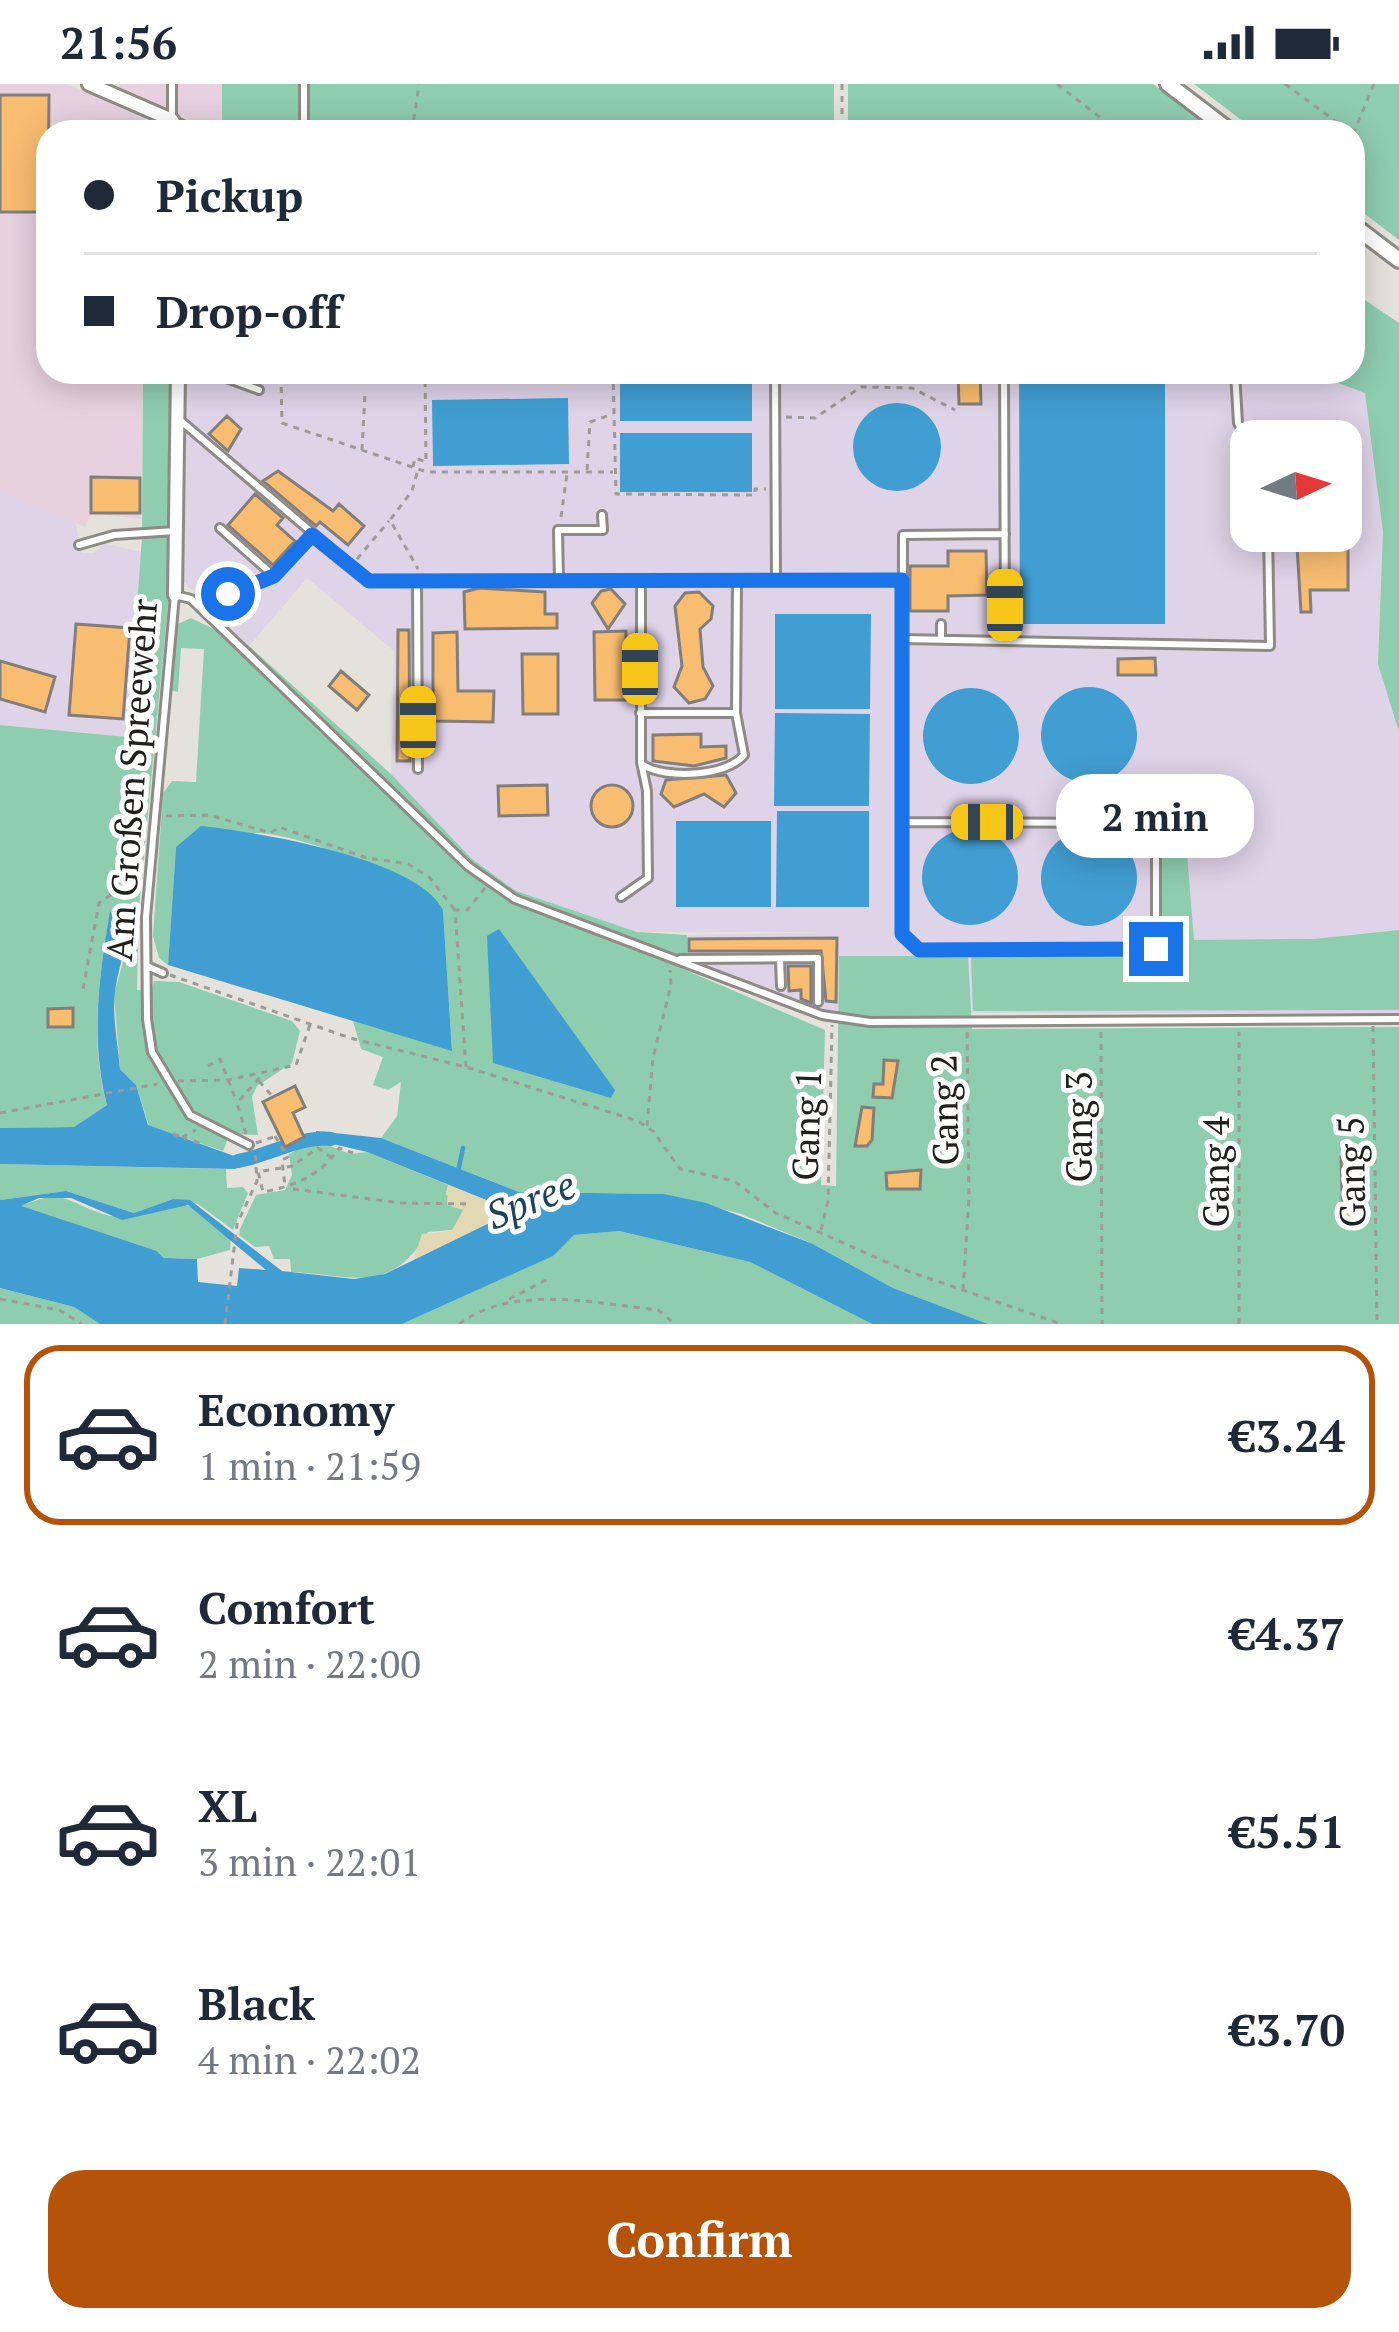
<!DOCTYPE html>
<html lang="en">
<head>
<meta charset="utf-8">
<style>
	body { margin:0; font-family:"PT Serif",serif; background:#f6f6f7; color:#1f2937; height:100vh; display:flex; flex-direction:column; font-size:45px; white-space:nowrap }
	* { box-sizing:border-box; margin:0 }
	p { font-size:39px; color:#747a83 }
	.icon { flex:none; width:66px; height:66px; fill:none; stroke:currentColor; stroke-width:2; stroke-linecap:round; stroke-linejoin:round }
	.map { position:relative; height:1240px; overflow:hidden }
	.panel { display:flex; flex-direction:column; background:#fff; flex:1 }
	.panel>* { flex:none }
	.top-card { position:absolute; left:36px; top:36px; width:1329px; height:264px; border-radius:36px; box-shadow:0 6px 30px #0003; display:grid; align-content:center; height:264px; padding:0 48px; background:#fff }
	.needle { width:78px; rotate:86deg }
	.tools { position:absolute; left:1230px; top:336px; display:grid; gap:24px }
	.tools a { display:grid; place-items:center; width:132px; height:132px; border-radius:24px; background:#fff; box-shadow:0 6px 30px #0003; font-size:60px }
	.end { position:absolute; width:54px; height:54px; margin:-27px; border:15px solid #1a73e8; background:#fff; box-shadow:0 0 0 6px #fff }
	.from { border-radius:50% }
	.bubble { position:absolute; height:84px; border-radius:36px; background:#fff; box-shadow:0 6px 30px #0003; font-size:39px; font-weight:800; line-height:84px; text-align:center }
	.car { position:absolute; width:36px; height:72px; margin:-36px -18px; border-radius:15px; box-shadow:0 0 9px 3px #0007; background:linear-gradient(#f5c518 24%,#345 0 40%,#f5c518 0 76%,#345 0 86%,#f5c518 0) }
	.top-card b { display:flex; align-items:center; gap:42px; height:114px; font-size:45px }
	.top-card b+b { border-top:3px solid #e0e1e3 }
	.top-card i { width:30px; height:30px; background:#1f2937 }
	ul { padding:21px 0 0; list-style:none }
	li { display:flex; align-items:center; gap:36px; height:180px; margin:0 24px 18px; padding:0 24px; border:6px solid transparent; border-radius:36px }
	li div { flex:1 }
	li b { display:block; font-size:45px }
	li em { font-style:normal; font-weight:800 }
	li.active { border-color:#b45309 }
	li>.icon { width:108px; height:108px; stroke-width:1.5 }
	.button { display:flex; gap:24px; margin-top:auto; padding:24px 48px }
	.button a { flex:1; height:138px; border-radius:36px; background:#b45309; color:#fff; font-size:48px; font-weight:800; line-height:138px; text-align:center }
	.status { display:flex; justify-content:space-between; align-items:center; height:84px; padding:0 60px; background:#fff; direction:ltr }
	.status svg { height:33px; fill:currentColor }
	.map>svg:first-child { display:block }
	.commercial { fill:#e7d1df }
	.industrial { fill:#dfd3e7; fill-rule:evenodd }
	.green { fill:#8fcdaf }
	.sand { fill:#e2d9b4 }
	.water { fill:#419ed2; fill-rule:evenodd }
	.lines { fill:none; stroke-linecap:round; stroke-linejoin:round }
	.stream { stroke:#419ed2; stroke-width:4.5 }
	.canal { stroke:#419ed2; stroke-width:14 }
	.building { fill:#f9bd71; stroke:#827e7a; stroke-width:3 }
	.service-casing { stroke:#8e8a85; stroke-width:12 }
	.minor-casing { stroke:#8e8a85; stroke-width:18 }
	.tertiary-casing { stroke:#8e8a85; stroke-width:20 }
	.path { stroke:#9d9b97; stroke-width:3; stroke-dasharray:6 6; stroke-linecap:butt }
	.service { stroke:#fff; stroke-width:6 }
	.minor { stroke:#fff; stroke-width:12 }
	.tertiary { stroke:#fff; stroke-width:14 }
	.route { stroke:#1a73e8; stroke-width:15 }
	.labels { text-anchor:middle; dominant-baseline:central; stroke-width:10; stroke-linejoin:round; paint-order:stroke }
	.street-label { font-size:36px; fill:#21201e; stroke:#fff }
	.water-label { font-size:39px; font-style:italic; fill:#1e445b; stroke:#fff }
</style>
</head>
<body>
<div class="status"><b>21:56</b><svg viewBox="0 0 49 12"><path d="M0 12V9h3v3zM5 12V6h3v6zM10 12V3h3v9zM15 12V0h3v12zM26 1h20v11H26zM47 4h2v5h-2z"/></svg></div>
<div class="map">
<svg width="1399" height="1240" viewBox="0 0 1399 1240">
	<rect width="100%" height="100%" fill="#e5e2dc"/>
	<path class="commercial" d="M0,0H68L145,33V48H48V288H143L141,435L91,429L85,443L0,408Z
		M119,0H222V48L119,6Z"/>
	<path class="industrial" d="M1399,262V929H970L967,872H839L838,931L799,921L694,879L687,871V851L835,848H637L516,807L472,775L391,690L394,567L307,494L249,562L183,497L182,288H1353ZM1251,357H1341V447H1251Z
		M0,408L76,439L81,469H94L105,460L141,468L127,654L0,641Z"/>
	<path class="green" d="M222,0H834V48H222Z
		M848,0H1153L1215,48H848Z
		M1194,0H1399V156L1353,121V48H1257Z
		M1353,208L1399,239V648L1378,580L1383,448L1365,309L1308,288H1353Z
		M143,288H170V499L139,823L137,906H152L154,897L179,898L292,937L300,947L292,979L257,1002L252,1013L258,1051L230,1050L223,1067L149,1042L136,1001L120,985L114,910L125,871L110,829C99,893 89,959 107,1021L74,1043L0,1044V641L127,653L142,454Z
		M191,534L249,562L391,690L472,775L516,807L637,848L687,851V870L694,879L648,870L825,946L821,1101L836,1102L839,872H968L972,945L1399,943V1240H988L893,1204L813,1160L741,1130L664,1110L519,1108L381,1054L397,1032L401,998L388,1006L373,1001L383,973L361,965L353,937L452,966L443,826C428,795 295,750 259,749C233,748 202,759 176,763L168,881L159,874L153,852L163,709L172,697L196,698L204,565L181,564L178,608L170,606L178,540Z
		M1161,742L1185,745L1194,856L1314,855L1399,846V926L973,927L971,873L1160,870Z
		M316,1056L350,1070L367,1068L448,1101L446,1110L464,1126L452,1146L428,1148C390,1212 355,1191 291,1188L290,1175H274L269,1162L255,1163L239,1151L240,1145L256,1111L285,1106L292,1091L289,1070Z
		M0,1080L226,1085L227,1104L243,1103L248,1109L233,1146L198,1120L173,1115L134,1129L66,1107L0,1116Z
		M51,1112C72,1114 83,1124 103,1130C134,1140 168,1117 185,1121C201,1124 218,1143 231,1153L230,1166L197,1175L164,1174L157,1167L19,1122Z
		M619,1147L750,1178L872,1240H402L552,1172L574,1151Z
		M0,1204L74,1223L100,1240H0Z"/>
	<path class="sand" d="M448,1101L515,1127L413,1177L422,1150L452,1147L463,1126L447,1121Z"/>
	<path class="water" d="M620,288H752V337H620Z
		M1019,289H1165V540H1020Z
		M568,314L569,380L433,382L432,316Z
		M853 363a44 44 0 1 1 88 0a44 44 0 1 1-88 0Z
		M620,349H752V408H620Z
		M775,530H871L870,625H775Z
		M1041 651a48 48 0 1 1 96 0a48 48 0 1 1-96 0Z
		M923 652a48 48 0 1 1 96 0a48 48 0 1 1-96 0Z
		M775,629L870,630L869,722H774Z
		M777,727H869V823H776Z
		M676,737H771V823H676Z
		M201,742C257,748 418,774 443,826L452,967L168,881L176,763Z
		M922 793a48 48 0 1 1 96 0a48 48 0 1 1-96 0Z
		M1041 794a48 48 0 1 1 96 0a48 48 0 1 1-96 0Z
		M110,827C134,856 119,875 115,908C112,932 118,961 120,985L136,1001L148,1041L251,1078L235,1085L0,1080V1044L74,1043L107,1021C90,957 99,892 110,827Z
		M499,845L615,1006L611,1014L493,979L487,852Z
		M316,1047L381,1054L519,1108L664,1110L706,1119L813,1160L893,1204L988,1240H872L750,1178L619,1147L574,1151L553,1172L402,1240H100L74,1223L0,1204V1116L66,1107L134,1129L173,1115L190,1116L282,1187L354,1195L385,1190L514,1127L367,1068L316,1056ZM39,1114H71L122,1136L188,1121L266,1186L239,1184L237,1202L198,1198L197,1175L164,1174L157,1167L21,1122Z"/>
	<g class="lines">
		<path class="stream" d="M125,871L135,868
			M458,1088L463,1064"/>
		<path class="canal" d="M238,1077C268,1072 302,1051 331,1055"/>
	</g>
	<path class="building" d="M0,11H49L48,128H0Z
		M958,288H980L981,320H959Z
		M227,332L241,345L228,367L209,350Z
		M278,387L333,427L339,420L364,442L348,461L320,438L316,442L263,397Z
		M91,393L140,394V429H91Z
		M255,410L283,434L277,441L295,457L273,481L228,441Z
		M1297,462H1348V506H1310L1311,528H1301Z
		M948,467H986L987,511L948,512V527H910V482H948Z
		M479,504L545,508V530H557V544L465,545L464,508Z
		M611,505L625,520L608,545L592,519L601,507Z
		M699,508L713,522L711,535L700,545L703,583L713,602L705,615L689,619L674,603L682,582L675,522L685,509Z
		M76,540L130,544L123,635L69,631Z
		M398,546H409L410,677H397Z
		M626,547V616H595L594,548Z
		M457,548L458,607H494L493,638L433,637V549Z
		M522,570H558V630H523Z
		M1155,574L1156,591H1118V575Z
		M0,577L55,593L45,628L0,615Z
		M341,587L369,611L357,626L329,602Z
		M701,650V663L726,662V674L694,682L653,677V651Z
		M726,691L736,709L724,723L704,710L674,723L661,710L666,696Z
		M547,701L548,731L499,732L498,702Z
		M591 722a21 21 0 1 1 42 0a21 21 0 1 1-42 0Z
		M837,854L836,918L826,917L821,867H689V855Z
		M788,882H811V919L801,915V906L789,907Z
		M73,924V943H48V925Z
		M884,976L898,977L892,1014L873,1013L874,1000H883Z
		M295,1002L305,1023L293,1029L304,1053L285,1063L263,1018Z
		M862,1023L874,1024L872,1056L867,1062H855Z
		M1341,1073H1351V1085H1356L1357,1097H1351L1353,1143L1343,1142Z
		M921,1086L920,1105H887L886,1089Z"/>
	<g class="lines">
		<g class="service-casing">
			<path id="service" d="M172,0V36L199,48
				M304,0V48
				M210,288L259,306
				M775,288L776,496
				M1004,288L1005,556
				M1235,288L1238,339L1251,363
				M181,337L369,497L902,496
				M220,444L274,492
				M79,461L114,451L176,447
				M417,497L418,685
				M559,497L558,446H603L602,431
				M228,510L274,492L312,451
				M902,555L1270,562L1268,447
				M941,555V540
				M640,629H736
				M643,681C665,695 726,693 744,671L736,629L737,496
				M902,738L1156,739V865L919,866L902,850C902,717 902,584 903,451L1005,450
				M621,813L648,794L647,707L641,678V497
				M680,875L818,874V918
				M780,876L781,902
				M147,882L163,889
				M249,1061L190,1031L152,968L147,935L146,833L175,511L191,515L468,782L515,815L822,931L870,938L1399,935"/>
		</g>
		<g class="minor-casing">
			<path id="minor" d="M89,0L172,36L177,48
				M175,511L178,288"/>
		</g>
		<g class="tertiary-casing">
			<path id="tertiary" d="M1168,0L1231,48
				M1353,141L1399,176"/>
		</g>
		<path class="path" d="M842,0V48
			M1057,0L1119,48
			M1285,0L1350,48
			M1242,41L1250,48
			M412,48L419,0
			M1353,50L1374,0
			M367,288V292
			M613,288L616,410L755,411V405H766
			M266,295L281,294L282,339L427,388H613
			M786,333L815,334L861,303L912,304L955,326
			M362,366L365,310
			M413,383L415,374L426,378L425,288
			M587,386L590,338L613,330
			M417,389L412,407L390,436L418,485
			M561,433L567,390
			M357,475L389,437
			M166,732L209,731L271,749L279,743L367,774L408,780L429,793L455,826
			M170,891L350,954L466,983L638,1037L653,1047L680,1085L734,1097L776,1129L902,1185L1061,1240
			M83,905L99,819L138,792
			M1373,942L1377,1240
			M1101,948L1102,1240
			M208,982L220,975L236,1016
			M466,983L455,826H467L486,803
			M178,997L228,996L296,981L311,938
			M259,997L273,1013
			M0,1029L157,1000
			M647,1042L653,973L671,901L670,886
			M173,1050L187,1055
			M246,1050L237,1019L261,992
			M275,1052L288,1073L282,1076L285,1102
			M182,1053L196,1046
			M194,1057L205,1061
			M256,1059L279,1051
			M332,1074L318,1064L292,1082L258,1088L263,1108C295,1102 320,1092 339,1064L353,1069
			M293,1105L401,1119L472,1120
			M821,1146L828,1117L832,941
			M963,1206L969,1115L967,946
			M0,1215L59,1226L82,1240
			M509,1215L550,1194
			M225,1240L237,1140L257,1097L255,1068
			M459,1240C513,1200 594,1219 658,1226L675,1240
			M1239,1240V948"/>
		<use href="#service" class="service"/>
		<use href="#minor" class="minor"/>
		<use href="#tertiary" class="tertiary"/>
	</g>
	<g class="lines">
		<path class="route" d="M228,510L274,492L312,451L369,497L902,496V850L919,866L1156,865"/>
	</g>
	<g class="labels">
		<g class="street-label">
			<text transform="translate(131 696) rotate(-86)">Am Großen Spreewehr</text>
			<text transform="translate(944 1026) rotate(-91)">Gang 2</text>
			<text transform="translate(806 1041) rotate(-88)">Gang 1</text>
			<text transform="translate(1078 1043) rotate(-90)">Gang 3</text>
			<text transform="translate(1215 1088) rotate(-90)">Gang 4</text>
			<text transform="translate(1351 1088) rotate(-91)">Gang 5</text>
		</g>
		<g class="water-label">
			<text transform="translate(530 1115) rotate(-22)">Spree</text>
		</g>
	</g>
</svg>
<div class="tools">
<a><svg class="needle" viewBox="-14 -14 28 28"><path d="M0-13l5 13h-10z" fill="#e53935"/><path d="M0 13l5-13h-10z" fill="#747a83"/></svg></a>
</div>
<i class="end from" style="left:228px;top:510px"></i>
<i class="end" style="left:1156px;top:865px"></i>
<div class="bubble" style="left:1056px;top:690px;width:198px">2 min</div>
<i class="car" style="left:1005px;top:521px;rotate:0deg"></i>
<i class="car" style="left:640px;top:585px;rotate:0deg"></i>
<i class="car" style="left:418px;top:638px;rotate:0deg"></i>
<i class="car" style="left:987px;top:738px;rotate:270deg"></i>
<div class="top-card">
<b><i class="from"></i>Pickup</b>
<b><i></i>Drop-off</b>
</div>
</div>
<section class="panel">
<ul>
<li class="active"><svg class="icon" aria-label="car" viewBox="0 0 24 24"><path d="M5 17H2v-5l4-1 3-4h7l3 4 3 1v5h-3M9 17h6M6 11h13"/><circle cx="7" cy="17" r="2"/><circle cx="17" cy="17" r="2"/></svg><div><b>Economy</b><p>1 min · 21:59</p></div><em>€3.24</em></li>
<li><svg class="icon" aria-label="car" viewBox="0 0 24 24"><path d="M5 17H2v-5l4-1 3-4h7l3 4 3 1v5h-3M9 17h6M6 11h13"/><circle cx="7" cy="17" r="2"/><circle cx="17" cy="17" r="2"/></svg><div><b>Comfort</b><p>2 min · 22:00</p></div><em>€4.37</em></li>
<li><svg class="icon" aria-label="car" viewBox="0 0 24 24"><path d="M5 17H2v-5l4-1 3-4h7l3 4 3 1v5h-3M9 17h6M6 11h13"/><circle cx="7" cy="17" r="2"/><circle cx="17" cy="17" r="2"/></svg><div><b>XL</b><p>3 min · 22:01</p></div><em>€5.51</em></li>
<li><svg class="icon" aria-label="car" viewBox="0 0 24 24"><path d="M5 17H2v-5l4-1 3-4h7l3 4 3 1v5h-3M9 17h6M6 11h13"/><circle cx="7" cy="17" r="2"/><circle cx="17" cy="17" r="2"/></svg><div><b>Black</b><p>4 min · 22:02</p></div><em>€3.70</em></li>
</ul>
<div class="button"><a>Confirm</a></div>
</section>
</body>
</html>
